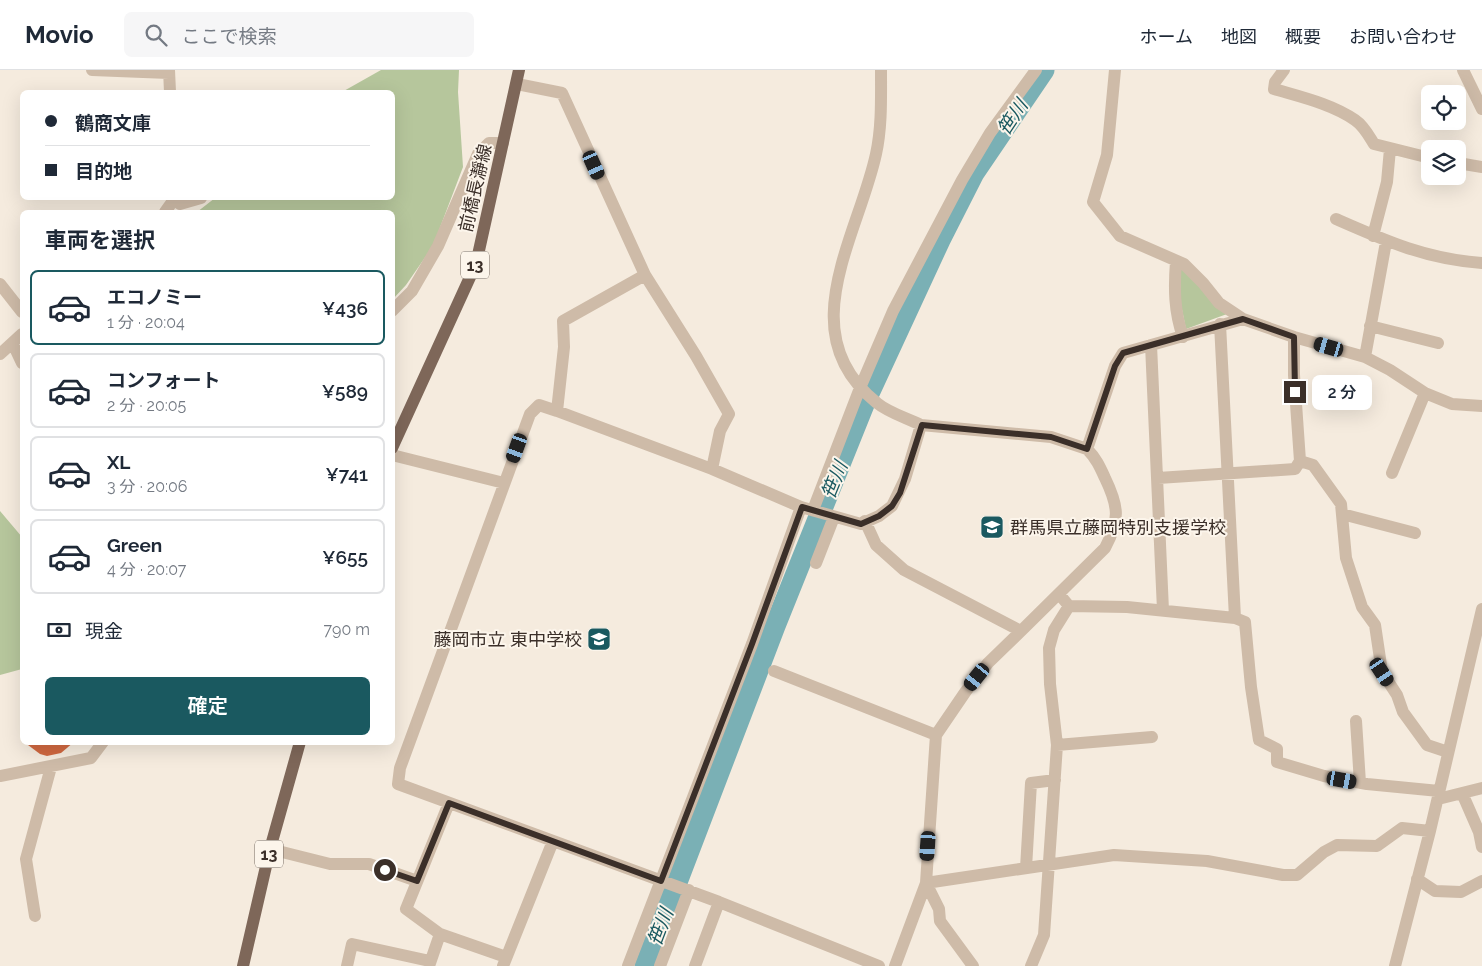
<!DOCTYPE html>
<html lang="ja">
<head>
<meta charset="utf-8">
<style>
	body { margin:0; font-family:Raleway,"Noto Sans JP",sans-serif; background:#f6f6f7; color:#1f2937; height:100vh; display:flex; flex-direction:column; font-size:19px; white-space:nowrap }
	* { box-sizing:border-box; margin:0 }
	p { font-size:16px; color:#747a83 }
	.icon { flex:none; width:28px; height:28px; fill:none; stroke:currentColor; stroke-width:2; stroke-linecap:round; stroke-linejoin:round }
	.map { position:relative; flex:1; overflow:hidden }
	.sheet { position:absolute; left:20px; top:140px; width:375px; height:535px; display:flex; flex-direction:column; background:#fff; border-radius:8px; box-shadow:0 5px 20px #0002 }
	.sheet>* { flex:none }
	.top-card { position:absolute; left:20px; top:20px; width:375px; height:110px; border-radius:8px; box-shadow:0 5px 20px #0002; display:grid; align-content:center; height:110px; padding:0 25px; background:#fff }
	.controls { position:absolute; left:1421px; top:15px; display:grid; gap:10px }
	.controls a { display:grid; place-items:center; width:45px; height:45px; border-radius:8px; background:#fff; box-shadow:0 5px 20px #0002; font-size:25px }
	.end { position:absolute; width:22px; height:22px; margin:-11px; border:6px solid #3b2f29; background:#fff; box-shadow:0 0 0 2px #fff }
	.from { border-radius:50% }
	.bubble { position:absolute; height:35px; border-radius:8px; background:#fff; box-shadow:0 5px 20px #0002; font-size:16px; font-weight:600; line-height:35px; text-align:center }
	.car { position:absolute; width:15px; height:30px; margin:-15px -8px; border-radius:6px; box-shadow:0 0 4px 1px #0007; background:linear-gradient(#222 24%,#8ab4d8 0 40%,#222 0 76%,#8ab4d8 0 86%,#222 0) }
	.top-card b { display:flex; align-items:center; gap:18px; height:48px; font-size:19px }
	.top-card b+b { border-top:1px solid #e0e1e3 }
	.top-card i { width:12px; height:12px; background:#1f2937 }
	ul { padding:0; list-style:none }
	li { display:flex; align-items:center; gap:15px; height:75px; margin:0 10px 8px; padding:0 15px; border:2px solid #e0e1e3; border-radius:8px }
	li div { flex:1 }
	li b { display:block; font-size:19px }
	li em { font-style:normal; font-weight:600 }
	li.active { border-color:#1a5960 }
	li>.icon { width:45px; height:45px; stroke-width:1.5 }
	h2 { padding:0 25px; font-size:22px; line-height:60px }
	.pay { display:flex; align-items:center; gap:12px; height:55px; padding:0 25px; font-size:19px }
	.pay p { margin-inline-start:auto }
	.cta { display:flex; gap:10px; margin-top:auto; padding:10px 25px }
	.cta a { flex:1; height:58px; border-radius:8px; background:#1a5960; color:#fff; font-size:20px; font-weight:600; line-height:58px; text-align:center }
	header { display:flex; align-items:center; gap:30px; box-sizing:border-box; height:70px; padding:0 25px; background:#fff; border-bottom:1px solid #e0e1e3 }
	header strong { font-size:24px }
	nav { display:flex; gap:28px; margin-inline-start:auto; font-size:18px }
	.search { width:350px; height:45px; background:#f6f6f7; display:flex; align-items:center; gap:12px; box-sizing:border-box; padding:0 18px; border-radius:8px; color:#747a83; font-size:19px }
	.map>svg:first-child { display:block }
	.green { fill:#b6c69c }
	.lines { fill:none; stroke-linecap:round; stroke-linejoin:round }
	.river { stroke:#7ab0b5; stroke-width:21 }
	.building { fill:#d06840 }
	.minor { stroke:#cebba8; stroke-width:12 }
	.major { stroke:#7e6759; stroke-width:12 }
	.route { stroke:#3b2f29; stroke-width:6 }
	.labels { text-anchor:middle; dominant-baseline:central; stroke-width:4; stroke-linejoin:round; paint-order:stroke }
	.shield { fill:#fcf5eb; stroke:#756a63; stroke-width:1 }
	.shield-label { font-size:16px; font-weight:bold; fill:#3b2f29 }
	.street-label { font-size:18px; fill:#3b2f29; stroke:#fcf5eb }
	.poi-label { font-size:18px; fill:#3b2f29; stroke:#fcf5eb; text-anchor:start }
	.water-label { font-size:19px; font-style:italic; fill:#1a5960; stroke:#fcf5eb }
</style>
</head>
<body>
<header>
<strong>Movio</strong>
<div class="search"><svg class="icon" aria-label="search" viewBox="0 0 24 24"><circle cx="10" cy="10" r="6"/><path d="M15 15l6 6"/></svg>ここで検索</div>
<nav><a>ホーム</a><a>地図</a><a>概要</a><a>お問い合わせ</a></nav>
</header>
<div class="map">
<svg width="1482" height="896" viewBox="0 0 1482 896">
	<rect width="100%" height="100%" fill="#f5ebde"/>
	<path class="green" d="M381,0H459L458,22L463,97L433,176L406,215L393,229L392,142H197L215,128H392V22H342Z
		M1181,197L1227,244L1186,259L1180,230Z
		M0,441L22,467V599L0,605Z"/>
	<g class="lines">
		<path class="river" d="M645,896L775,556L865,332L940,170L974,103L1044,0"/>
	</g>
	<path class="building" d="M24,672H74L61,683L47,686L40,684Z"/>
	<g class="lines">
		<path class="minor" d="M92,0L169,3
			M169,0L170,22
			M881,0C881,27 882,57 876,84C858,167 790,264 877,333C889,343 907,348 921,355
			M1115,0L1107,85L1093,132L1120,166L1184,194L1203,213L1219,233L1243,249L1294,267L1365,287L1390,300L1425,323L1452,334L1482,336
			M1284,0L1275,12L1274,19C1301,27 1332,34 1355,50C1364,56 1369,66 1374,74L1430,88
			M1463,0L1482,39
			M517,14L562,23L645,205L696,286L729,344L720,361L712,399
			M1458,93L1482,97
			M175,130L180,134L201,128
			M165,142L175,128
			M1336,149C1386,171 1426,189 1482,193
			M1373,166L1387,112L1390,79
			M1176,191C1174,218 1174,241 1183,267
			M0,214L22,242
			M392,241L412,221L438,176L478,84L489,73H503
			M1220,254L1235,548
			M1370,256L1438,273
			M1294,267V305L1300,391L1313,395L1341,434L1346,488L1362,537L1375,555L1382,602L1397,625L1403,642L1427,675L1448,682
			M13,274L22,293
			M1151,275L1163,540
			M0,284L22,264
			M1365,287L1386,172
			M557,341L564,277L563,251L645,205
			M392,385L504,413
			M1392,403L1425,323
			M1158,408L1295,399L1300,391
			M813,440L860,318L893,241L962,110L990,63L1036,0
			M1342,444L1415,463
			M865,451L876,475L904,500L1021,561L1105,478C1120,450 1119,437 1105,408C1100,397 1096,388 1087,379
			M816,493L834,447
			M1059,524L1069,536L1127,537L1235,548L1245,552L1251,617L1259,670L1277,679V692L1324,706L1367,714L1439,721
			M774,601L936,665
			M1356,651L1360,713
			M1057,675L1152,667
			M0,706L91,688L103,672
			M1462,723L1479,762L1482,777
			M1438,729L1482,718
			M270,779L330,794H369L417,811
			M1026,798L1031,713L1055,710
			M1417,809L1435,821L1461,822L1482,811
			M35,846L26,789L51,697
			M440,864L506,887
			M347,896L352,874L430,891
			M429,896L440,864L406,839L449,733
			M503,896L553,771
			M628,896L752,574L801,437
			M660,896L689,820
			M695,896L719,832
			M879,896L719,832L398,714L400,698L530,344L539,335L557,341L712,399L801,437L861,454L879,446L892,436L905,409L921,355L1051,367L1087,379L1115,296L1123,283L1243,249
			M895,896L926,813L1114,785L1207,791L1283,805H1297L1324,782L1337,775L1377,776L1402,758L1430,761
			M973,896L940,851L939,839L926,813L936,665L966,621L988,593L1021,561
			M1031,896L1044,865L1057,675L1050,614L1049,578L1054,560L1069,536
			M1395,896L1430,761L1482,539"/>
		<path class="major" d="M392,378L476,194L519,0
			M243,896L270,779L300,672"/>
	</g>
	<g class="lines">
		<path class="route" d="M385,800L417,811L449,733L661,811L752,574L802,437L861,454L879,446L892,436L900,423L922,355L1051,367L1087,379L1115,296L1123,283L1243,249L1294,267L1295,322"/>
	</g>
	<defs>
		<g id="school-square" transform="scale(1.25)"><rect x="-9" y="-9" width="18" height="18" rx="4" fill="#1a5960" stroke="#fcf5eb"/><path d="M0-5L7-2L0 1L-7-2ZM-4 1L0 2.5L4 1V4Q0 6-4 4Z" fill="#fff"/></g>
	</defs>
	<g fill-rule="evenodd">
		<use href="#school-square" x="992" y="457"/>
		<use href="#school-square" x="599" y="569"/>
	</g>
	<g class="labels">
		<g class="shield">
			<rect x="461" y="181.5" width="28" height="27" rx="4"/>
			<rect x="255" y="770.5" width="28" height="27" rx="4"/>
		</g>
		<g class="shield-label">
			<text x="475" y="195">13</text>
			<text x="269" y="784">13</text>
		</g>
		<g class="street-label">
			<text transform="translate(475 118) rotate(-77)">前橋長瀞線</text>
		</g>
		<g class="poi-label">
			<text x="1010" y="457">群馬県立藤岡特別支援学校</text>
			<text x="582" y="569" text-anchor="end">藤岡市立 東中学校</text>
		</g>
		<g class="water-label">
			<text transform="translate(1012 47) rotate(-56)">笹川</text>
			<text transform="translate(834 410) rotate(-68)">笹川</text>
			<text transform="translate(660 857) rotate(-69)">笹川</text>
		</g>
	</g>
</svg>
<div class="controls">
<a><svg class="icon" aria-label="locate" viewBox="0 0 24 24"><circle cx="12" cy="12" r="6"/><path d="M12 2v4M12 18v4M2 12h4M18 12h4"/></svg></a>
<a><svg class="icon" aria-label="layers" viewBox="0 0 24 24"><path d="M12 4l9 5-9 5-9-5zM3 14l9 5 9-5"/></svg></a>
</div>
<i class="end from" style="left:385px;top:800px"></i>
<i class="end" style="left:1295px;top:322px"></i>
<div class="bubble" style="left:1312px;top:305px;width:60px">2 分</div>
<i class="car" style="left:594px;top:95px;rotate:156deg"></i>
<i class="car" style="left:1329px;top:277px;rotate:286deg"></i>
<i class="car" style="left:517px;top:378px;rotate:200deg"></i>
<i class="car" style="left:1382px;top:602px;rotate:147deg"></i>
<i class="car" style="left:977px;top:607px;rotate:219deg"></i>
<i class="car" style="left:1342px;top:710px;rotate:100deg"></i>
<i class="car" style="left:928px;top:776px;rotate:184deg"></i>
<div class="top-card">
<b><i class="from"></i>鶴商文庫</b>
<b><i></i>目的地</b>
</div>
<section class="sheet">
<h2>車両を選択</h2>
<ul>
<li class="active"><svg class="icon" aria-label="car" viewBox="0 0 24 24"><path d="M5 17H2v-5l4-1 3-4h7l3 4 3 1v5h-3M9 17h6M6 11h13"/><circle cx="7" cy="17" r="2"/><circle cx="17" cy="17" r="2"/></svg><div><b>エコノミー</b><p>1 分 · 20:04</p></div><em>¥436</em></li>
<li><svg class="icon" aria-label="car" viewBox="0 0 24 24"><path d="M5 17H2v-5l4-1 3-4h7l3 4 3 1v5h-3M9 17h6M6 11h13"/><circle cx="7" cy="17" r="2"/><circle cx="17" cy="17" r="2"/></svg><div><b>コンフォート</b><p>2 分 · 20:05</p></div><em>¥589</em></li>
<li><svg class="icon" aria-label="car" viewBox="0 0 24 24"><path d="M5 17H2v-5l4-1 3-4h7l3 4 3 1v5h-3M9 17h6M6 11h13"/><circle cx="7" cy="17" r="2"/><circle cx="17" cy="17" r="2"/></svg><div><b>XL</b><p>3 分 · 20:06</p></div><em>¥741</em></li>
<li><svg class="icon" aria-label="car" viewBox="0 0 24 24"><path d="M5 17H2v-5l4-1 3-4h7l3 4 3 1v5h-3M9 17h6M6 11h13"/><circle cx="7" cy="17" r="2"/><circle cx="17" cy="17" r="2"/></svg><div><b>Green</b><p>4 分 · 20:07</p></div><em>¥655</em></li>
</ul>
<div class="pay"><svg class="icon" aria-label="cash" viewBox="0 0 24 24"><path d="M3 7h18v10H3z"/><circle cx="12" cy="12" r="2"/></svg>現金<p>790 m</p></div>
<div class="cta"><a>確定</a></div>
</section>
</div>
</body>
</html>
